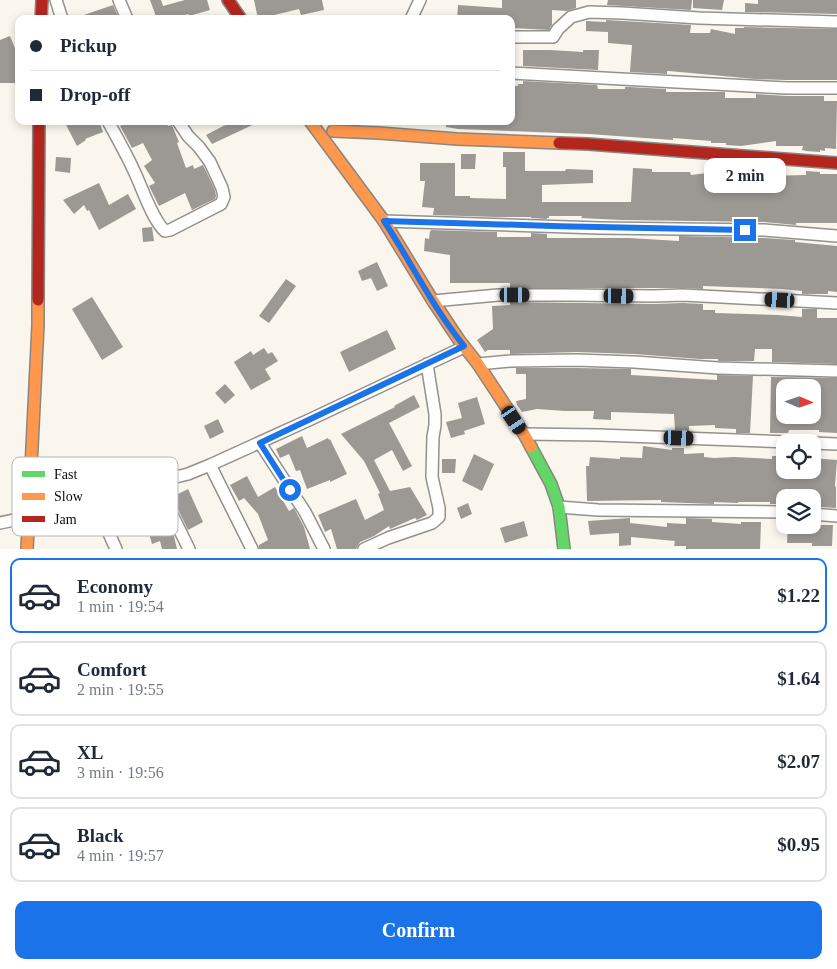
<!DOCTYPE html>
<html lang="en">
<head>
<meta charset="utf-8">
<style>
	body { margin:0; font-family:"Times New Roman",serif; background:#f2f2f3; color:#1f2937; height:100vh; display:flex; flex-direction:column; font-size:19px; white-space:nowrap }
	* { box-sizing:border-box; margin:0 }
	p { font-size:16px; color:#747a83 }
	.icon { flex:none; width:28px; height:28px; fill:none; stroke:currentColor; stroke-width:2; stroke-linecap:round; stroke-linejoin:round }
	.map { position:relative; height:549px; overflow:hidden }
	.side { display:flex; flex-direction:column; background:#fff; flex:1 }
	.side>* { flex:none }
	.guide { position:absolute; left:15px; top:15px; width:500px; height:110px; border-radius:10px; box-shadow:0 2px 8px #0003; display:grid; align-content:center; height:110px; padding:0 15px; background:#fff }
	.needle { width:32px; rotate:92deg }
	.fabs { position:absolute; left:776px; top:379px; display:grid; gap:10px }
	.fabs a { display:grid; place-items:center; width:45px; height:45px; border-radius:10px; background:#fff; box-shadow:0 2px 8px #0003; font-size:25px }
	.end { position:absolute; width:22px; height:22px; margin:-11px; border:6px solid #1a73e8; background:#fff; box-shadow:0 0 0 2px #fff }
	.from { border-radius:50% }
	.bubble { position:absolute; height:35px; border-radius:10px; background:#fff; box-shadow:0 2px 8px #0003; font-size:16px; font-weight:700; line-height:35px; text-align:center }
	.car { position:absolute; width:15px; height:30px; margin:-15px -8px; border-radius:6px; box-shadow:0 0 4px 1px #0007; background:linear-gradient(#222 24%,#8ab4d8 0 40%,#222 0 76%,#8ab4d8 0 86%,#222 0) }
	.guide b { display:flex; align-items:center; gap:18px; height:48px; font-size:19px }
	.guide b+b { border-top:1px solid #e0e1e3 }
	.guide i { width:12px; height:12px; background:#1f2937 }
	ul { padding:9px 0 0; list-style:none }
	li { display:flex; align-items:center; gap:15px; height:75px; margin:0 10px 8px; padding:0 5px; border:2px solid #e0e1e3; border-radius:10px }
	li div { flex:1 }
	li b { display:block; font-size:19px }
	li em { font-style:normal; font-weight:700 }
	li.selected { border-color:#1a73e8 }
	li>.icon { width:45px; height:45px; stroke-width:1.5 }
	.action { display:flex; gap:10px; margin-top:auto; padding:10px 15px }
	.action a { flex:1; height:58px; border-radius:10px; background:#1a73e8; color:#fff; font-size:20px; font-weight:700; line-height:58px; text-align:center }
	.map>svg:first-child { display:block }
	.building { fill:#9c9894; fill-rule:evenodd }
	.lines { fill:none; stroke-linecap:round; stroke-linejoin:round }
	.street-casing { stroke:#93918d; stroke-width:14 }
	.fast-casing { stroke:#898783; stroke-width:14 }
	.slow-casing { stroke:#898783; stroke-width:14 }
	.jam-casing { stroke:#898783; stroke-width:14 }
	.street { stroke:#fefefc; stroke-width:11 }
	.fast { stroke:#63d668; stroke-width:11 }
	.slow { stroke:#ff974d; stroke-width:11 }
	.jam { stroke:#b3261e; stroke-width:11 }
	.route { stroke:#1a73e8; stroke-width:6 }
	.key { fill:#fff; stroke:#b6b6b6; stroke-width:1 }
	.key-label { font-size:14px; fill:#0b0b0b }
</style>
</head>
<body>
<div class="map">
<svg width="837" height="549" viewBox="0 0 837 549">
	<rect width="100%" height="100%" fill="#faf6ed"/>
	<path class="building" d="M150,0H161L163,6L185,0H207L210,10L189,16L188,14L175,19H157Z
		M254,0H322L324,10L301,15L299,9L258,19Z
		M502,0H576V8L567,11L552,10V25L549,30L511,28V19H457L458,5L502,8Z
		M608,0H692L691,10L607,5Z
		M693,0H724L722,10L693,8Z
		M758,0H837V14L745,12V3L758,4Z
		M113,5L119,19H78V17Z
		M606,20L691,25L690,33H710L711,29L735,34V28H744V27L837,29V80H787L755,79L669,71H667V74L630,72L632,45L608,43V32L586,31V21L606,22Z
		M10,36L19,58L18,83H0V40Z
		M523,50H550L583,52V50H599L598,70L523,66Z
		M523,81L597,85L598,89H625V87H629L666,89V92H725V98H756V94L787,96H824V101H837L836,149L825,148V151L820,150V152L806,151L802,150L803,146H776V141L741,146L726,145V143H711V141L673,138V140L589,134L458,129L446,127V122L511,121V85L518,86V84H523Z
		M64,121H99L103,132L85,139L86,140L77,146Z
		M129,121H166L168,126L172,125L179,142L177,143L186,168L193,165L194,169L203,165L215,190L216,196L215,199L192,210L185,193L159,206L149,186L155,183L144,166L152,160L143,143L132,148L120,126Z
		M233,121H261L212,144L206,135Z
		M503,152H525V171H565L566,169L593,170V183L542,185V202H631L633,168L652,169V172H690L691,175L724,171V164L762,167L761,174H765V176L806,175V171L820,172V174H837V223H796V225L764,222L621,220L581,218L582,216H549V218H547V219L531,218V217H497L433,215L434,208L422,207L425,181H420V163H455V196H470V198L506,199V167H503Z
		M461,154H476L475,169H461Z
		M56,157L71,158L70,173L55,171Z
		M99,183L109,205L128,194L136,209L99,230L89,210L87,211L84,205L74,214L63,200Z
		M152,227L154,241L143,242L142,228Z
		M431,230L497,232V237H531V233L547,234V238H629L679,241V236L764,238L795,240V242L837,246V292L828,291V294H802V291L782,289L703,286V289L683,288H510V283H450V255L424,251L425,238L429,239L430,231H431Z
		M377,262L388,286L377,291L371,278L362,281L358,271Z
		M286,279L296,286L269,323L259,316Z
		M92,297L123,347L102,360L72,309Z
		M510,302L654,304L683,303L703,304V310H715V313L778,315L802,317V309H817V318H837V364L772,362V349H755L754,361H718V359H700L634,354L576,352L510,354V350H488L485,352L477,340L493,329L492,306L510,305Z
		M387,330L396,349L349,372L340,352Z
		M264,348L268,354L272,352L278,361L265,369L271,379L251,390L234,362L251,351L253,355Z
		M516,368H576L631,369V375L717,380V375L753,376L750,433H736V429L715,428V425L689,426V431L675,430L674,414L611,412V420L593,419L594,411H565L537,409L522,412L517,405L516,401L526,399V374H516Z
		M771,377L837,378V433L819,432V430H789L788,433H770ZM785,388H813V394H816L817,415H785Z
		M225,384L235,395L225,404L215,393Z
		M414,395L420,407L389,423L412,466L403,471L392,450L374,460L390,491L410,487L427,515L417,520L415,518L390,529L389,526L374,536L360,542L356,549H337L331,529L325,532L318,515L356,499L365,520L384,510L378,494L380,493L364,461L341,434L395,407L394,406Z
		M477,397L485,424L464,431L465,434L451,438L446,422L462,418L458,403Z
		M218,419L224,432L210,439L204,426Z
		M302,436L307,448L328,438L329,440L330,439L347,474L330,482V480L307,489L300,470L296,471L289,454L280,458L276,449Z
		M643,446L672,450V448H684V454L704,453V457L714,458L734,457L772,459V456H785V470H812V458L837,460L835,486L836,487V508L820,507V498H783V504H770V502H738V503L714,502V504L687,503L661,502V500L587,501L586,466H589L590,457L620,459V457L642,458Z
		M474,454L494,464L482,491L462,481Z
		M442,459H456L455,473H442Z
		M247,476L258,497L275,487L289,511L294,508L304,527L310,549H259V545L268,540L258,514L244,498L239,501L230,485Z
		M188,489L203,522L188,530L172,497Z
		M468,503L472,514L461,519L457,508Z
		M165,517L174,536L177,549H162L160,541L152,544L146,523Z
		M630,518V523L667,527V523L686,524V518L712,519V522L741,524V522H761L760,549H686V546H674L675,541L631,537V545L619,546V533L590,535L588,521Z
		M524,521L528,536L505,543L500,528Z
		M788,525H833L832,546H812V543H787Z"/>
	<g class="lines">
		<g class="street-casing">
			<path id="street" d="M56,0L62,19
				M119,0L127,19
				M411,19L420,0
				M511,37H553L558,29L571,17L589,12L622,13L699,18L837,22
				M511,73L787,88H837
				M108,121C117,138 127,155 135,173C142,188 153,221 165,231L170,230L221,204L224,197L222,188L210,162L199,147L188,136L178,121
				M384,221L599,228L764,230L837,236
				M433,301L498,295H567L654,296L683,295L837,303
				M478,364L511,361L576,360L634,362L718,368L837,371
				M524,434L599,435L790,442
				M260,443L305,512L324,549
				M812,443L837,444
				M210,465L252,549
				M156,482L189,549
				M88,487L116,549
				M29,490L156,482L188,474L210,465L309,420L464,347
				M559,507L598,510L785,512
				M812,514L837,516
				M0,523L28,517
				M364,549L388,538L432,523L439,517V508L432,477L433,437L435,425V414L427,364"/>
		</g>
		<g class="fast-casing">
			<path id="fast" d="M531,447L551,484L559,507L564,549"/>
		</g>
		<g class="slow-casing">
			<path id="slow" d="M310,121L384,221L433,301L459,340L478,364L524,434L531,447
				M333,131L379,133L457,139L559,143
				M27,549L38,325V300"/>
		</g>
		<g class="jam-casing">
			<path id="jam" d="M228,0L241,19
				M41,19L42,0
				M559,143L588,144L837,163
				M38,300L39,121"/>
		</g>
		<use href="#street" class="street"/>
		<use href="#fast" class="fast"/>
		<use href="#slow" class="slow"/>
		<use href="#jam" class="jam"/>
	</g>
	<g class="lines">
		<path class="route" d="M290,490L260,443L464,346C433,308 411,262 384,221C504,225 625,228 745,230"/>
	</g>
	<rect x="12" y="457" width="166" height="79" rx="8" class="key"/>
	<rect x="22" y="471" width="23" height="6" fill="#63d668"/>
	<rect x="22" y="493" width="23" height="7" fill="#ff974d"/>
	<rect x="22" y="516" width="23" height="6" fill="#b3261e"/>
	<g class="key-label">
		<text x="54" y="479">Fast</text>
		<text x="54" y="501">Slow</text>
		<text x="54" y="524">Jam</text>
	</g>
</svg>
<div class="fabs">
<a><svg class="needle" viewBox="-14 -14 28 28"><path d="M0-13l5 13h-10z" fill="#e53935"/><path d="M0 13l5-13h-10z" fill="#747a83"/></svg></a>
<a><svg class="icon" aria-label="locate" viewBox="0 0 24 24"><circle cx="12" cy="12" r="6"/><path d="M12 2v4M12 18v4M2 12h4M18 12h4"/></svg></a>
<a><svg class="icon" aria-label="layers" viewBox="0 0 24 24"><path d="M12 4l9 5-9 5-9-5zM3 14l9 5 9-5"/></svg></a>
</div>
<i class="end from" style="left:290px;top:490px"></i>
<i class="end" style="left:745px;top:230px"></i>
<div class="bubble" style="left:704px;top:158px;width:82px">2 min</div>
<i class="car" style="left:515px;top:295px;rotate:90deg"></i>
<i class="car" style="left:619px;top:296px;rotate:91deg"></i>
<i class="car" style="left:780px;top:300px;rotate:273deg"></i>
<i class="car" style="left:514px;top:420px;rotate:146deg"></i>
<i class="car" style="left:679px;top:438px;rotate:92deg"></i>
<div class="guide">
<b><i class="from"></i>Pickup</b>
<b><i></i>Drop-off</b>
</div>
</div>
<section class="side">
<ul>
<li class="selected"><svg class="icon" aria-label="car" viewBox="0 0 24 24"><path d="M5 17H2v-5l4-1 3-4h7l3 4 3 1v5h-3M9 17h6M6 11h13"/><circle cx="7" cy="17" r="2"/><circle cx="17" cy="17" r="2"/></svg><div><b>Economy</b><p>1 min · 19:54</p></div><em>$1.22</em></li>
<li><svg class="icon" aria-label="car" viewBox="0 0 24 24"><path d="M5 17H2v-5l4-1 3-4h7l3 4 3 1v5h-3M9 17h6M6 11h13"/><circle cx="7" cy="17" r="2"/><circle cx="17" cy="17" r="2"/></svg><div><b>Comfort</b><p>2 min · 19:55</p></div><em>$1.64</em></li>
<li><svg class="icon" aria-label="car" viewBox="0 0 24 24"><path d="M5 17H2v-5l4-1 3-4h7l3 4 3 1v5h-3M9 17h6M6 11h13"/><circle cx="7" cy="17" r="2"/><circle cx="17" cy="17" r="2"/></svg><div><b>XL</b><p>3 min · 19:56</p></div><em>$2.07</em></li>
<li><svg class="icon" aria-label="car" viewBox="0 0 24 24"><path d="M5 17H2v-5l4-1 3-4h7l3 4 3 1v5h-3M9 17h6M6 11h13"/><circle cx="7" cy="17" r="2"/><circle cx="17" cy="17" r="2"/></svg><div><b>Black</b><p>4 min · 19:57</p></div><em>$0.95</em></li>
</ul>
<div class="action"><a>Confirm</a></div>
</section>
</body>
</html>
